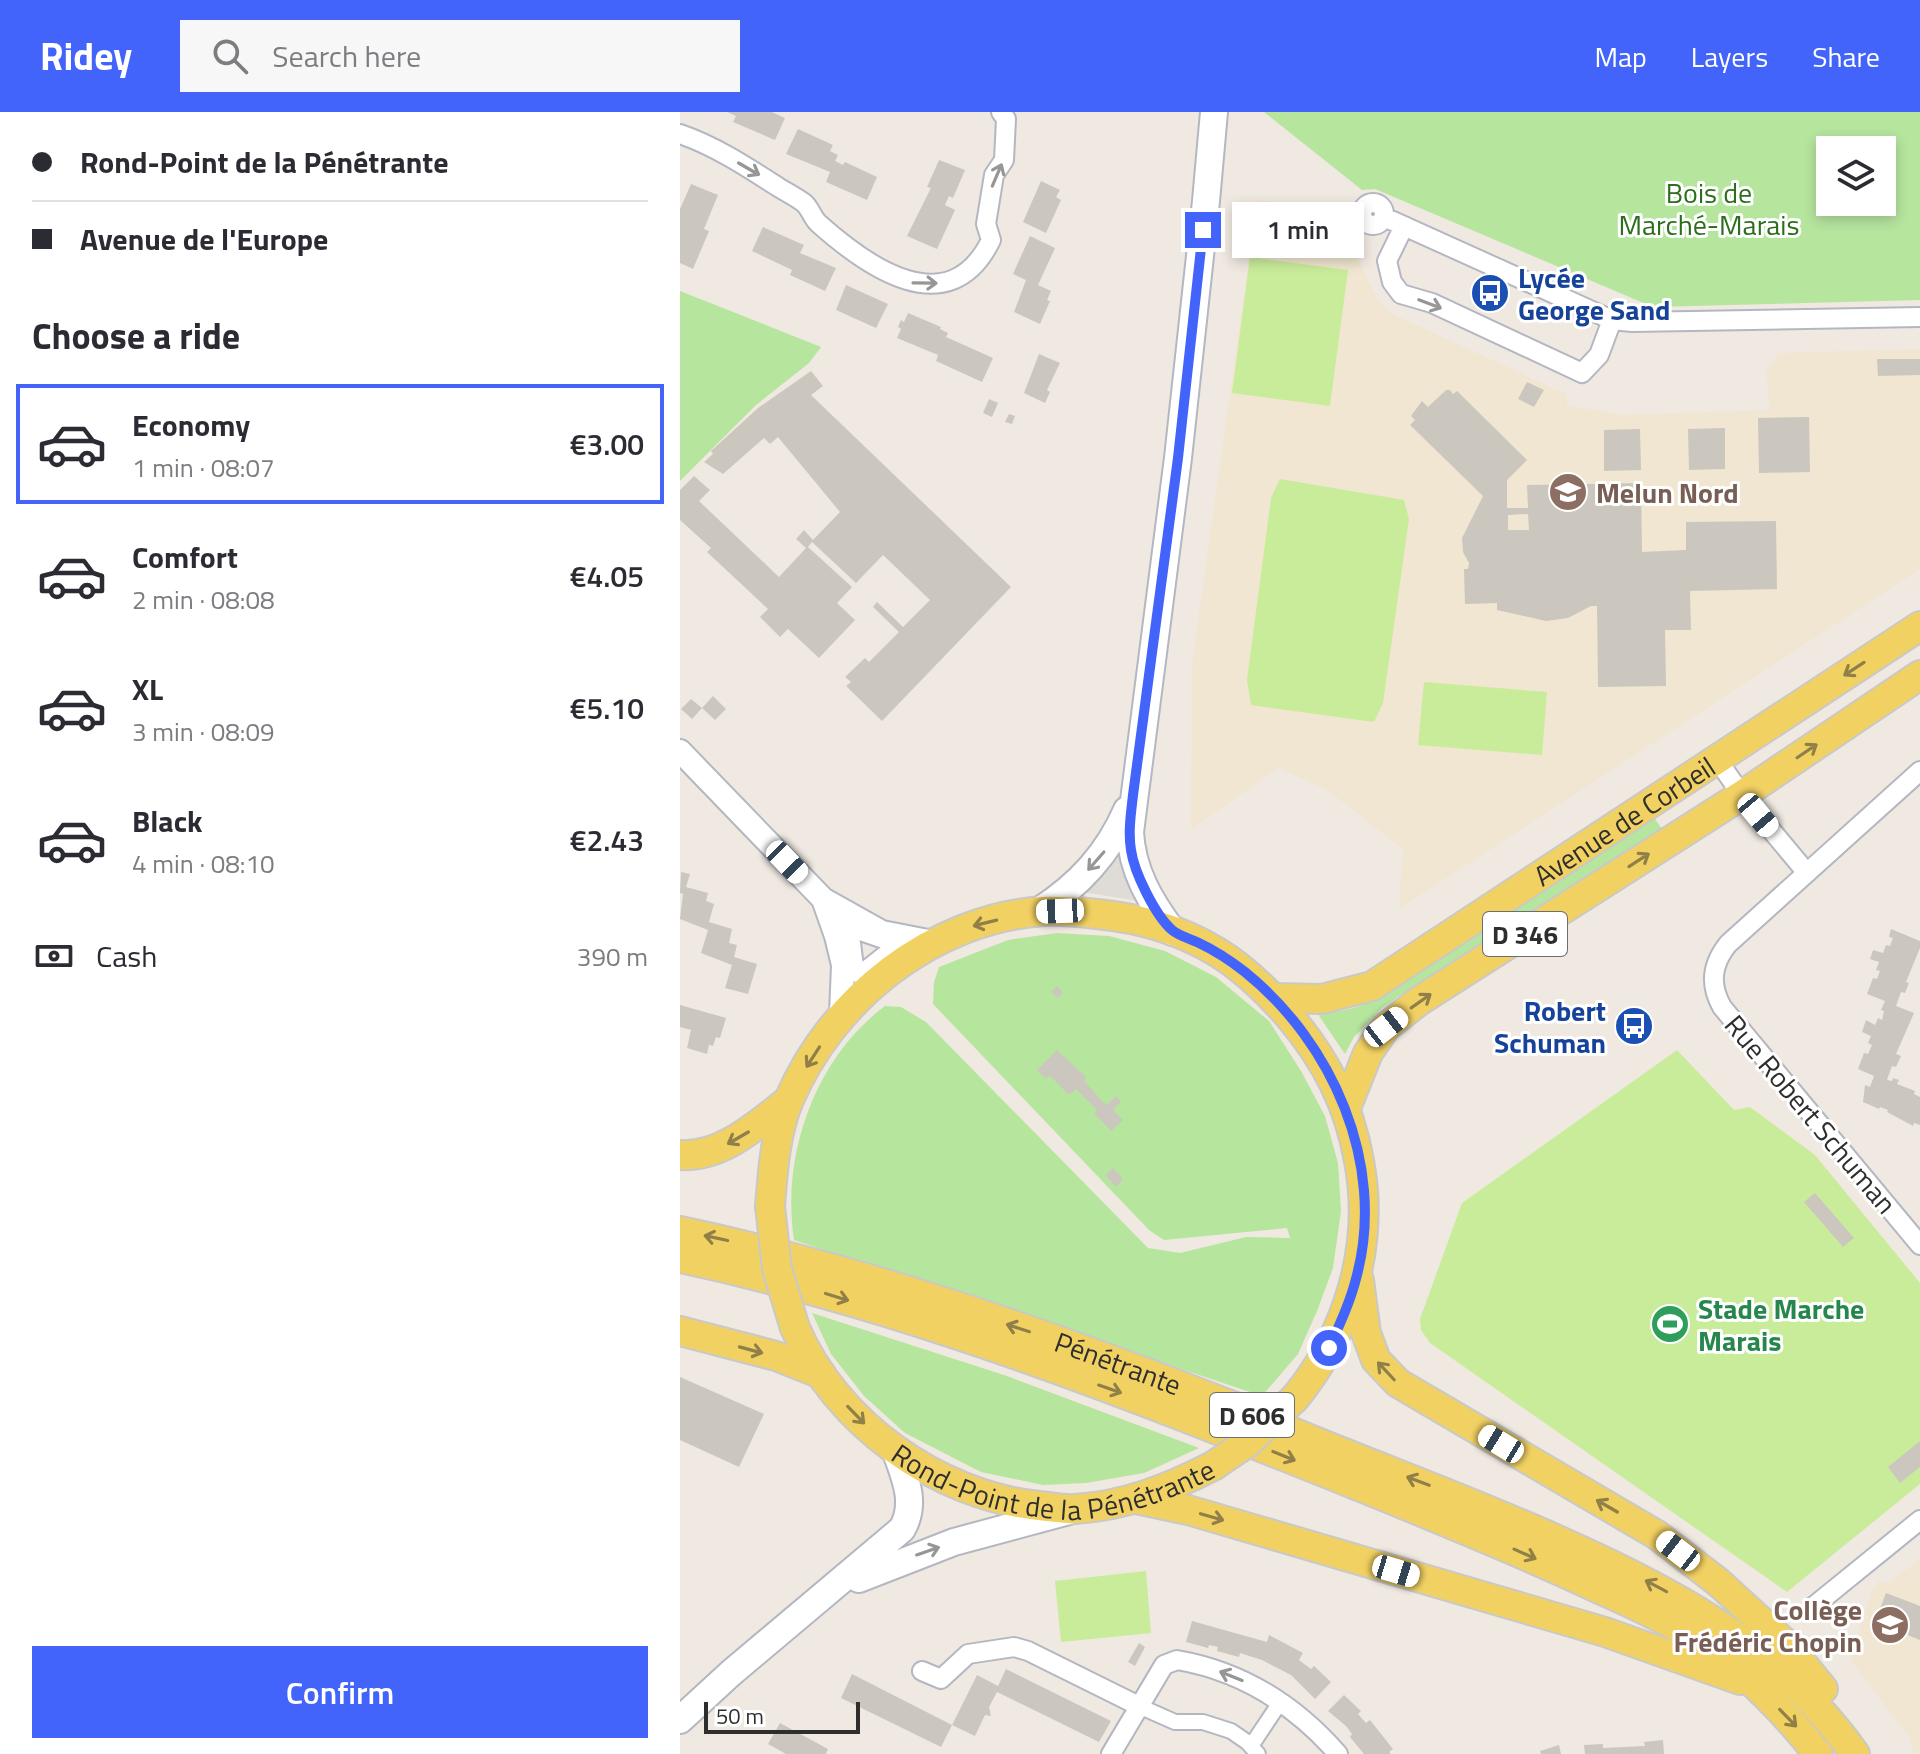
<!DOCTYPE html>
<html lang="en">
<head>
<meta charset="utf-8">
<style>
	body { margin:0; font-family:"Titillium Web",sans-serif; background:#f7f7f7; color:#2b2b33; height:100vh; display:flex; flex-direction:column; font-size:30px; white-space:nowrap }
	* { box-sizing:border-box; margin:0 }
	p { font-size:26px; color:#7c7c81 }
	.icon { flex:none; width:44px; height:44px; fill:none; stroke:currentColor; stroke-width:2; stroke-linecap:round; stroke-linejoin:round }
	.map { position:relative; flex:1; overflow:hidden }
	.panel { display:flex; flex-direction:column; background:#fff; width:680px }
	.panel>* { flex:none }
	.top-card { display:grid; align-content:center; height:176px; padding:0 32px; background:#fff }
	.controls { position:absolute; left:1136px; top:24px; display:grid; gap:16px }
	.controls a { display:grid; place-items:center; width:80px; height:80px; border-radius:0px; background:#fff; box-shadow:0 4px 12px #0003; font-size:40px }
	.scale { position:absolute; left:24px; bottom:20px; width:156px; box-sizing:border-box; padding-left:8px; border:4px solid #2e2e2e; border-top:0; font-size:22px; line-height:28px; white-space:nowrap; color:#2e2e2e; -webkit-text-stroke:6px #fff; paint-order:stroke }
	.end { position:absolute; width:36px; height:36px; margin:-18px; border:10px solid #4264fb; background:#fff; box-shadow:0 0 0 4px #fff }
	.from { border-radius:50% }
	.bubble { position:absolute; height:56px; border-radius:0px; background:#fff; box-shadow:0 4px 12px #0003; font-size:26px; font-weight:600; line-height:56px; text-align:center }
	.car { position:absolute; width:24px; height:48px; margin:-24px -12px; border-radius:10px; box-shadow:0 0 6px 2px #0007; background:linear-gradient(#fff 24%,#345 0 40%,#fff 0 76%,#345 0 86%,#fff 0) }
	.top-card b { display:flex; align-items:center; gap:28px; height:76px; font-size:30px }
	.top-card b+b { border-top:2px solid #e1e1e2 }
	.top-card i { width:20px; height:20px; background:#2b2b33 }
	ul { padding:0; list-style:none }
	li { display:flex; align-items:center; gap:24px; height:120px; margin:0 16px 12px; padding:0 16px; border:4px solid transparent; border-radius:0px }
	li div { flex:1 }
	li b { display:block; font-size:30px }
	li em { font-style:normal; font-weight:600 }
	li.on { border-color:#4264fb }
	li>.icon { width:72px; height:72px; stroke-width:1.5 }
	h2 { padding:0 32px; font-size:36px; line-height:96px }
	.pay { display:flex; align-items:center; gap:20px; height:88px; padding:0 32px; font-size:30px }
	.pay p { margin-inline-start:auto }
	.action { display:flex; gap:16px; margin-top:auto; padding:16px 32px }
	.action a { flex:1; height:92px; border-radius:0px; background:#4264fb; color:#fff; font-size:32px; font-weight:600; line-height:92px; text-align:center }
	header { display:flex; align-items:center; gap:48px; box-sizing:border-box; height:112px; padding:0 40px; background:#4264fb; color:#fff }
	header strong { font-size:38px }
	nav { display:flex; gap:44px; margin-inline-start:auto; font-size:28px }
	.search { width:560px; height:72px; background:#f7f7f7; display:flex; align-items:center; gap:20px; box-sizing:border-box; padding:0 28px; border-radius:0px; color:#7c7c81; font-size:30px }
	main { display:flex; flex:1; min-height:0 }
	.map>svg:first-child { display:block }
	.education { fill:#f0e6d1 }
	.green { fill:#b6e59e; fill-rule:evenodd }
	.pitch { fill:#c9ec9a }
	.plaza { fill:#dfdcd8 }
	.building { fill:#cbc7bf; fill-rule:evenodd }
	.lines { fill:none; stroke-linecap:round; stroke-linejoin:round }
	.pedestrian-casing { stroke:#b4b7c1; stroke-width:18 }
	.minor-casing { stroke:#b4b7c1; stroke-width:22 }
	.tertiary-casing { stroke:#b4b7c1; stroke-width:26 }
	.secondary-casing { stroke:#b4b7c1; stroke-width:30 }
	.primary-casing { stroke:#c9c9c9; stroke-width:32 }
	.pedestrian { stroke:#fff; stroke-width:14 }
	.minor { stroke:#fff; stroke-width:18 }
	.tertiary { stroke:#fff; stroke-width:22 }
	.secondary { stroke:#fff; stroke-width:26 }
	.primary { stroke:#f2d163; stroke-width:28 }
	.primary-bridge-casing { stroke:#c9c9c9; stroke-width:32; stroke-linecap:butt }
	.primary-bridge { stroke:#f2d163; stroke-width:28 }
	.oneway { stroke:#969696 }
	.oneway2 { stroke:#908048 }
	.route { stroke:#4264fb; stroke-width:10 }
	.labels { text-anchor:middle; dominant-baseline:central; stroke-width:6; stroke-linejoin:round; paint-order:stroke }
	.shield { fill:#fff; stroke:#6d6d6d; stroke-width:2 }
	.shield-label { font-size:26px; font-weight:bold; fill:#2e2e2e }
	.park-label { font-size:28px; fill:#2c6e1b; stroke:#fff }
	.transit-label { font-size:28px; font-weight:bold; fill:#164399; stroke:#fff; text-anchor:start }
	.education-label { font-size:28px; font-weight:bold; fill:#785e54; stroke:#fff; text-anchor:start }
	.street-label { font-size:28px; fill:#2e2e2e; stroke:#fff }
	.leisure-label { font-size:28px; font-weight:bold; fill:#27864d; stroke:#fff; text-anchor:start }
</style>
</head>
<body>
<header>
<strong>Ridey</strong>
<div class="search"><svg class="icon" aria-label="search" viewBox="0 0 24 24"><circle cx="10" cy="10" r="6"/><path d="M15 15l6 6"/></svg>Search here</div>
<nav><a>Map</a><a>Layers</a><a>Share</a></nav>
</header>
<main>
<section class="panel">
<div class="top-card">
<b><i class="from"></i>Rond-Point de la Pénétrante</b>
<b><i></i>Avenue de l'Europe</b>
</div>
<h2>Choose a ride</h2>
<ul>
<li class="on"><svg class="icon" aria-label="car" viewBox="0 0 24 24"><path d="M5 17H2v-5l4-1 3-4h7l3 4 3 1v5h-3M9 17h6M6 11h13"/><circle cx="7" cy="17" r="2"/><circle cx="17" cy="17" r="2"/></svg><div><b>Economy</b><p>1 min · 08:07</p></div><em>€3.00</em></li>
<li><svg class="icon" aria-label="car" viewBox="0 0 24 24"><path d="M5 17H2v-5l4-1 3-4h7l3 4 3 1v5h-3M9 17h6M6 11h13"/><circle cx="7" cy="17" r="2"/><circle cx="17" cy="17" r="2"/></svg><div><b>Comfort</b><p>2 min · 08:08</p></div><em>€4.05</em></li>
<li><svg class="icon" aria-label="car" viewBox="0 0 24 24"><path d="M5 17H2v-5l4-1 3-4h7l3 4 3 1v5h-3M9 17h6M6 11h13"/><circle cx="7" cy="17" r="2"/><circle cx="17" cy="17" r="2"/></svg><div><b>XL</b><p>3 min · 08:09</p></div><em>€5.10</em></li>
<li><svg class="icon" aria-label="car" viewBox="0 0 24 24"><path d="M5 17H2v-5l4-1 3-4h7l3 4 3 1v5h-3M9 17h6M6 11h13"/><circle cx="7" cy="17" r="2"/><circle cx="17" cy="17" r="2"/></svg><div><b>Black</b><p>4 min · 08:10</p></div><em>€2.43</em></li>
</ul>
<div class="pay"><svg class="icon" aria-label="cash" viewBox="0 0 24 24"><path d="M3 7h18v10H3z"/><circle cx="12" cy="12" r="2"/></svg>Cash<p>390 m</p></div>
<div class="action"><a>Confirm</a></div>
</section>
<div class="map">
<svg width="1240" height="1642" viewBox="0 0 1240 1642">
	<rect width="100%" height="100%" fill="#efe9e1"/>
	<path class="education" d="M577,88L640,95L661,111L698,189L710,201L886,282L887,293L940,303L1090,298L1086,259L1099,241L1240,237V457L719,797L723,737L647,678L599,656L511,717L512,553Z
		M1240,1447V1642H1235L1228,1624L1170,1547L1192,1479L1199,1469L1208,1472Z"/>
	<path class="green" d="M584,0H1240V188L973,195L695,77L682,78ZM1150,38H1202V90H1150Z
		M0,179L141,235L129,251L76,293L0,369Z
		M973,704L982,717L743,873L740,870L702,896L674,925L665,942L639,904L642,900C679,901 705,882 736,863L734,858Z
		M377,821L429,824L485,839L536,865L589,909L621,959L645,1004L658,1051L661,1099L653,1156L637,1199L618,1242L582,1284L114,1128C101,1043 135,946 205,894L221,895L246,910L468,1136L500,1141L566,1125L610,1126L607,1116L484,1128L469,1118L253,892L254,870L259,855L328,828Z
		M132,1201L327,1264L519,1336L464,1361L406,1371L363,1373L301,1360L225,1321L184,1284L151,1242Z"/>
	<path class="pitch" d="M570,145L668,158L650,294L552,281Z
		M600,367L724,388L729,407L703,591L694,610L571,593L567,568L591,386Z
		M744,570L867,580L862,643L738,633Z
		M997,938L1054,998L1070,995L1135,1043L1240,1171V1372L1107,1480L750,1231L741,1218L740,1207L782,1091Z
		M466,1459L471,1521L381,1530L375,1469Z"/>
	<path class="plaza" d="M442,729L459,789L402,780Z"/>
	<path class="building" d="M47,0H92L105,6L95,28L53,10L56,4Z
		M118,17L153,33L150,39L158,43L155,49L163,53L165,50L197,65L187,88L146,70L150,60L106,42Z
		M259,48L285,58L273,86L269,84L265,93L275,98L257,137L227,124L251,76L247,75Z
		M361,69L380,78L376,85L381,88L366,121L343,110Z
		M11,72L38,83L24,117L29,119L13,157L0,151V97Z
		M83,115L124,133L120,141L156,156L145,179L110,163L112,158L72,139Z
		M350,124L375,136L358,173L371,179L367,188L370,189L360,212L334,200L346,168L333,162Z
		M166,173L208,192L196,216L156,198Z
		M228,201L261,215L260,217L268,221L266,225L313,246L302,270L256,249L258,243L217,226L221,217L218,215L221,208L224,210Z
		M359,242L380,251L367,278L370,280L365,291L344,281Z
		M1197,247H1240V263L1198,264Z
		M131,259L143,274L131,283L331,475L202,609L166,574L171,570L165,565L185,546L189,550L219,520L193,495L197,490L223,515L250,488L203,443L176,471L132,430L128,435L172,475L157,491L175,508L139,546L108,517L100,525L80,505L88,497L27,440L31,436L0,408V378L14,364L30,378L19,389L99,465L126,436L116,427L124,418L133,428L160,400L98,325L90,332L84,326L43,362L24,350L33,342L31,339L78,296Z
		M847,270L864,278L854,295L838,287Z
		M766,278H770L773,282L777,279L847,348L827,368V396H848L847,373L961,371L962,440L1006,438V410L1096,409L1097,477L1010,479L1011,518H985L986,574L918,575L917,494H911L888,506L866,509L817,498V491L785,492L784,457H788L789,451L783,440L782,426L803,384L730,313L735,308L731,304L742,289L748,295ZM848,402L849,418H828V403Z
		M309,287L318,291L312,305L303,301Z
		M329,302L335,304L332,312L325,310Z
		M1129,305L1130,360L1079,361L1078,306Z
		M1045,316V357L1009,358L1008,317Z
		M960,317L961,358L924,359V318Z
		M33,584L46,597L35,608L22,596L12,607L1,597L11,587L22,596Z
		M1,760L10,762L6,775L28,781L26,789L34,792L29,810L52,817L49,831L57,833L54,845L77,852L68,882L45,876L52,853L21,841L28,818L0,807L3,782L0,781Z
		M1211,817L1240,829V836L1226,870L1229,871L1225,881L1221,880L1216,894L1234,901L1216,942L1221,944L1216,955L1212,954L1207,968L1212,969L1213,966L1219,968L1217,972L1235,979L1234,982L1240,985V1013L1234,1011L1233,1014L1207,1000L1208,998L1200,995L1199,997L1183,990L1185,973L1190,975L1194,964L1178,957L1184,941L1188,942L1192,933L1188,931L1191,924L1182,920L1186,908L1195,913L1198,906L1202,908L1204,899L1201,898L1205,889L1187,882L1193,866L1197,867L1200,859L1196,858L1199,850L1190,847L1193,838L1203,841L1206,833L1210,834L1213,826L1209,825Z
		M377,874L383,881L378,886L371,880Z
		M0,893L46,906L40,926L36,925L33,934L29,933L27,942L7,936L11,918L0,915Z
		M377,938L407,966L404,969L424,991L428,992L436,984L441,990L433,998L443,1008L431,1019L414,1001L417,998L396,977L389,983L370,964L366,967L357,958Z
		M433,1056L443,1067L436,1075L425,1063Z
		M1135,1081L1174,1126L1163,1135L1124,1090Z
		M0,1265L84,1302L59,1355L0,1328Z
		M1240,1329V1355L1220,1371L1208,1355Z
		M1206,1481L1240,1494V1528L1195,1510Z
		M512,1509L587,1530L589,1523L623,1541L619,1548L631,1557L634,1554L651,1570L635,1587L611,1563L582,1548L560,1541L559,1545L537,1539L538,1535L529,1533L528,1536L506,1530Z
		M459,1531L465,1535L455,1554L448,1550Z
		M326,1557L431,1609L419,1630L317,1580L309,1595L311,1604L305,1603L295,1624L272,1613L297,1563L318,1574Z
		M172,1562L272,1613L261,1635L161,1586Z
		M664,1583L681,1599L678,1602L686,1611L690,1608L713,1637L709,1640L711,1642H684L670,1625L672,1622L666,1614L648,1599Z
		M100,1611L148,1637L146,1642H106L88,1632Z
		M983,1628L984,1642H905L904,1633L923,1632V1636L965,1634L964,1630Z
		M879,1633L881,1642H861L860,1639Z"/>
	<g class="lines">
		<g class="pedestrian-casing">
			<path id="pedestrian" d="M170,813L180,821L215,833L177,863L173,831L167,818Z
				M461,1595L495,1610H523L551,1619L567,1630L578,1642
				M571,1634L601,1589"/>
		</g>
		<g class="minor-casing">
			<path id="minor" d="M0,22C35,34 67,55 98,75C106,80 116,85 124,91C130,96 132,105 138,111C186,154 269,214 311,128L306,112L314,63L324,48L326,7L321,0
				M682 102a11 11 0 1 1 22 0a11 11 0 1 1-22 0Z
				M704,105L932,208L952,210L1240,205
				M724,114L707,149L712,170L721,182L752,191L902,261L919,243L932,208
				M1036,646L1062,683L1127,761
				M1240,659L1048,832C1032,852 1029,872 1042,895L1240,1133
				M1134,1494L1240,1408
				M242,1559L261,1567L288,1542L334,1535L348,1539L461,1595
				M431,1642L484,1553L497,1548C561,1559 615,1593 658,1642"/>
		</g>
		<g class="tertiary-casing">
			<path id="tertiary" d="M0,639L143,787L202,820L253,830
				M143,787L156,824L163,853L161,902"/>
		</g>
		<g class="secondary-casing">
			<path id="secondary" d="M359,799C399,773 428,742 447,698
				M493,820C470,789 452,759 450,720L498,346L526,89L534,0
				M179,1467L274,1430L389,1399
				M0,1608L51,1561L222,1417C237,1391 225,1366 216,1340"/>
		</g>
		<g class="primary-casing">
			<g id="primary">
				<path id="s1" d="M593,886L642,887L692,874L1240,514"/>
				<path d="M666,996L688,941L706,915L739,889L1062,683L1240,563"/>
				<path d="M0,1043C41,1046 77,1013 108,989"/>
				<path d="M90,1094C93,1059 95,1021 109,988C152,887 252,807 363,799C381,798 399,800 417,802C459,806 501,818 537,840C565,857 588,880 609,904C646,948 669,992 679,1049C695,1133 669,1220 615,1286"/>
				<path id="s2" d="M0,1119C189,1159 375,1224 555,1295C583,1307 611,1320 639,1331C721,1364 802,1394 882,1430C997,1481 1100,1537 1175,1642"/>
				<path d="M0,1146C235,1196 459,1286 681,1375C759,1407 837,1438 913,1474C948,1490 983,1505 1015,1526C1063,1556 1103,1598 1138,1642"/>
				<path d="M679,1168L686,1221L696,1248L718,1271L977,1423L1038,1470L1106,1532L1143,1577"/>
				<path id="s3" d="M115,1216C156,1311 256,1383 359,1394C371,1395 384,1398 395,1397C445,1394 490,1376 533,1354"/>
				<path d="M0,1219L96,1244L141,1262"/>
				<path d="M456,1387L508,1398L925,1520L1060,1568"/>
			</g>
		</g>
		<use href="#pedestrian" class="pedestrian"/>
		<use href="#minor" class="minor"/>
		<use href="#tertiary" class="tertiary"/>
		<use href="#secondary" class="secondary"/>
		<use href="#primary" class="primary"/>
		<g class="primary-bridge-casing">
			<path id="primary-bridge" d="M90,1094L97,1157L115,1216
				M533,1354L567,1331L615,1286"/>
		</g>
		<use href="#primary-bridge" class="primary-bridge"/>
	</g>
	<defs><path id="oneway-shaft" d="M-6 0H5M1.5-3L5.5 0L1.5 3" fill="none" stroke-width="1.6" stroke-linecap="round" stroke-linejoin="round" transform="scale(2)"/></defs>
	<g class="oneway">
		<use href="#oneway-shaft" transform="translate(69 57) rotate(30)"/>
		<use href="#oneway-shaft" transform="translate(317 63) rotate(-67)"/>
		<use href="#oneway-shaft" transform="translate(245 171) rotate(1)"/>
		<use href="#oneway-shaft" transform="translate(750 192) rotate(21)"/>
		<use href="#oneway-shaft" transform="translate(416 749) rotate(131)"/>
		<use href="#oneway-shaft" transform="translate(248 1439) rotate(-19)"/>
		<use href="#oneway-shaft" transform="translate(551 1564) rotate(-158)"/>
	</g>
	<g class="oneway2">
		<use href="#oneway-shaft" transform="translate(1174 557) rotate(147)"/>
		<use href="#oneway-shaft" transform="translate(1127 639) rotate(-34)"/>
		<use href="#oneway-shaft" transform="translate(959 748) rotate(-33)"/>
		<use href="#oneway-shaft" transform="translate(305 811) rotate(166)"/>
		<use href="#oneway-shaft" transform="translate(741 889) rotate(-35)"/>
		<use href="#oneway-shaft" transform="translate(133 945) rotate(123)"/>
		<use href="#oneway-shaft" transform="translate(58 1026) rotate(150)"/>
		<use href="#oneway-shaft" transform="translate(36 1126) rotate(-168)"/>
		<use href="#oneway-shaft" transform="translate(157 1185) rotate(17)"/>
		<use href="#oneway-shaft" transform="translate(338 1216) rotate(-162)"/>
		<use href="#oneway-shaft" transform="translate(71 1238) rotate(15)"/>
		<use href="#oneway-shaft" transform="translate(706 1259) rotate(-133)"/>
		<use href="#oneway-shaft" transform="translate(430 1277) rotate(19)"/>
		<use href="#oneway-shaft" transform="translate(176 1303) rotate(46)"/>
		<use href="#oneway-shaft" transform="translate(604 1344) rotate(22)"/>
		<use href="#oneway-shaft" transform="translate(738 1369) rotate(-159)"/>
		<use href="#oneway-shaft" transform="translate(927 1394) rotate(-150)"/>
		<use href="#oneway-shaft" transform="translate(532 1405) rotate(16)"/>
		<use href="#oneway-shaft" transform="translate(845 1442) rotate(24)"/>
		<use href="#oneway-shaft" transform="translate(976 1474) rotate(-152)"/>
		<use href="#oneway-shaft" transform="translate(1108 1606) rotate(46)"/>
	</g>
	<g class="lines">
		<path class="route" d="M523,118L498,346L453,683C451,701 448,720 451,738C454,760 475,803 492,818C499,824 511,827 519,831C536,839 551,849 565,860C652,930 706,1051 677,1163C671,1188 660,1212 649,1236"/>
	</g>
	<defs>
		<g id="bus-disc" transform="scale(2)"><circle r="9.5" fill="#1a4fb4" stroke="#fff"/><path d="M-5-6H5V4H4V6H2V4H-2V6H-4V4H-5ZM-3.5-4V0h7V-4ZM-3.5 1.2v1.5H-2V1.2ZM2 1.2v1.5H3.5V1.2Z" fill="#fff"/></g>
		<g id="university-disc" transform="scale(2)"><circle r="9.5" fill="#8d6e63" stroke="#fff"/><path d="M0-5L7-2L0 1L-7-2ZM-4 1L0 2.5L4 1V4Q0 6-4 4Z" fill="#fff"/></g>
		<g id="stadium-disc" transform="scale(2)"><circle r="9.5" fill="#2e9e5b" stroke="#fff"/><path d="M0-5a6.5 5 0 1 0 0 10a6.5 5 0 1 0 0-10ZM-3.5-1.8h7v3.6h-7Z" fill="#fff"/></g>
		<g id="school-disc" transform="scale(2)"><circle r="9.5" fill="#8d6e63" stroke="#fff"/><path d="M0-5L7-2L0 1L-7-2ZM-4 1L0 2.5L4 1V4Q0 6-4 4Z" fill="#fff"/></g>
	</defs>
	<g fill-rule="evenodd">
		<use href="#bus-disc" x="810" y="181"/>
		<use href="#university-disc" x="888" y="380"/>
		<use href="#bus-disc" x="954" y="914"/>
		<use href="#stadium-disc" x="990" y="1212"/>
		<use href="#school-disc" x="1210" y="1513"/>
	</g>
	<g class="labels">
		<g class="shield">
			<rect x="803" y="800" width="84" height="44" rx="6"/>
			<rect x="530" y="1281" width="84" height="44" rx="6"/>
		</g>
		<g class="shield-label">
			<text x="845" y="822">D 346</text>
			<text x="572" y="1303">D 606</text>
		</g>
		<g class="park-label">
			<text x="1029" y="80">Bois de<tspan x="1029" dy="32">Marché-Marais</tspan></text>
		</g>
		<g class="transit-label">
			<text x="838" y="165">Lycée<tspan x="838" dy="32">George Sand</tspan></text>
			<text x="926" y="898" text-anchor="end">Robert<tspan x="926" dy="32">Schuman</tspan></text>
		</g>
		<g class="education-label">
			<text x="916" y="380">Melun Nord</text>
			<text x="1182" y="1497" text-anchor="end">Collège<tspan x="1182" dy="32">Frédéric Chopin</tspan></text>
		</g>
		<g class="street-label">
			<text stroke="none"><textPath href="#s1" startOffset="402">Avenue de Corbeil</textPath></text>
			<text transform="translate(1131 1002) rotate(50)">Rue Robert Schuman</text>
			<text stroke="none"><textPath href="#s2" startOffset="458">Pénétrante</textPath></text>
			<text stroke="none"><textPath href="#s3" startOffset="328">Rond-Point de la Pénétrante</textPath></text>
		</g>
		<g class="leisure-label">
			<text x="1018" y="1196">Stade Marche<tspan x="1018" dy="32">Marais</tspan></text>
		</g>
	</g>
</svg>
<div class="controls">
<a><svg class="icon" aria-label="layers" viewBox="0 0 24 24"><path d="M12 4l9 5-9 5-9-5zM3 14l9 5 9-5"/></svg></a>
</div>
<div class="scale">50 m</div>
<i class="end from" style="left:649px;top:1236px"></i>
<i class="end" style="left:523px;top:118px"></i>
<div class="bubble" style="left:552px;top:90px;width:132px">1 min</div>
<i class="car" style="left:1078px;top:703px;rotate:140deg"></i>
<i class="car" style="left:107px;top:750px;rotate:136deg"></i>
<i class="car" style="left:380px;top:799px;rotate:268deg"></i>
<i class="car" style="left:706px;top:915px;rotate:52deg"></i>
<i class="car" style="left:821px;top:1332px;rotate:301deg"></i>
<i class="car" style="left:998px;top:1439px;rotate:308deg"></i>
<i class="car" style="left:716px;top:1459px;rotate:107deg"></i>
</div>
</main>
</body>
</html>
